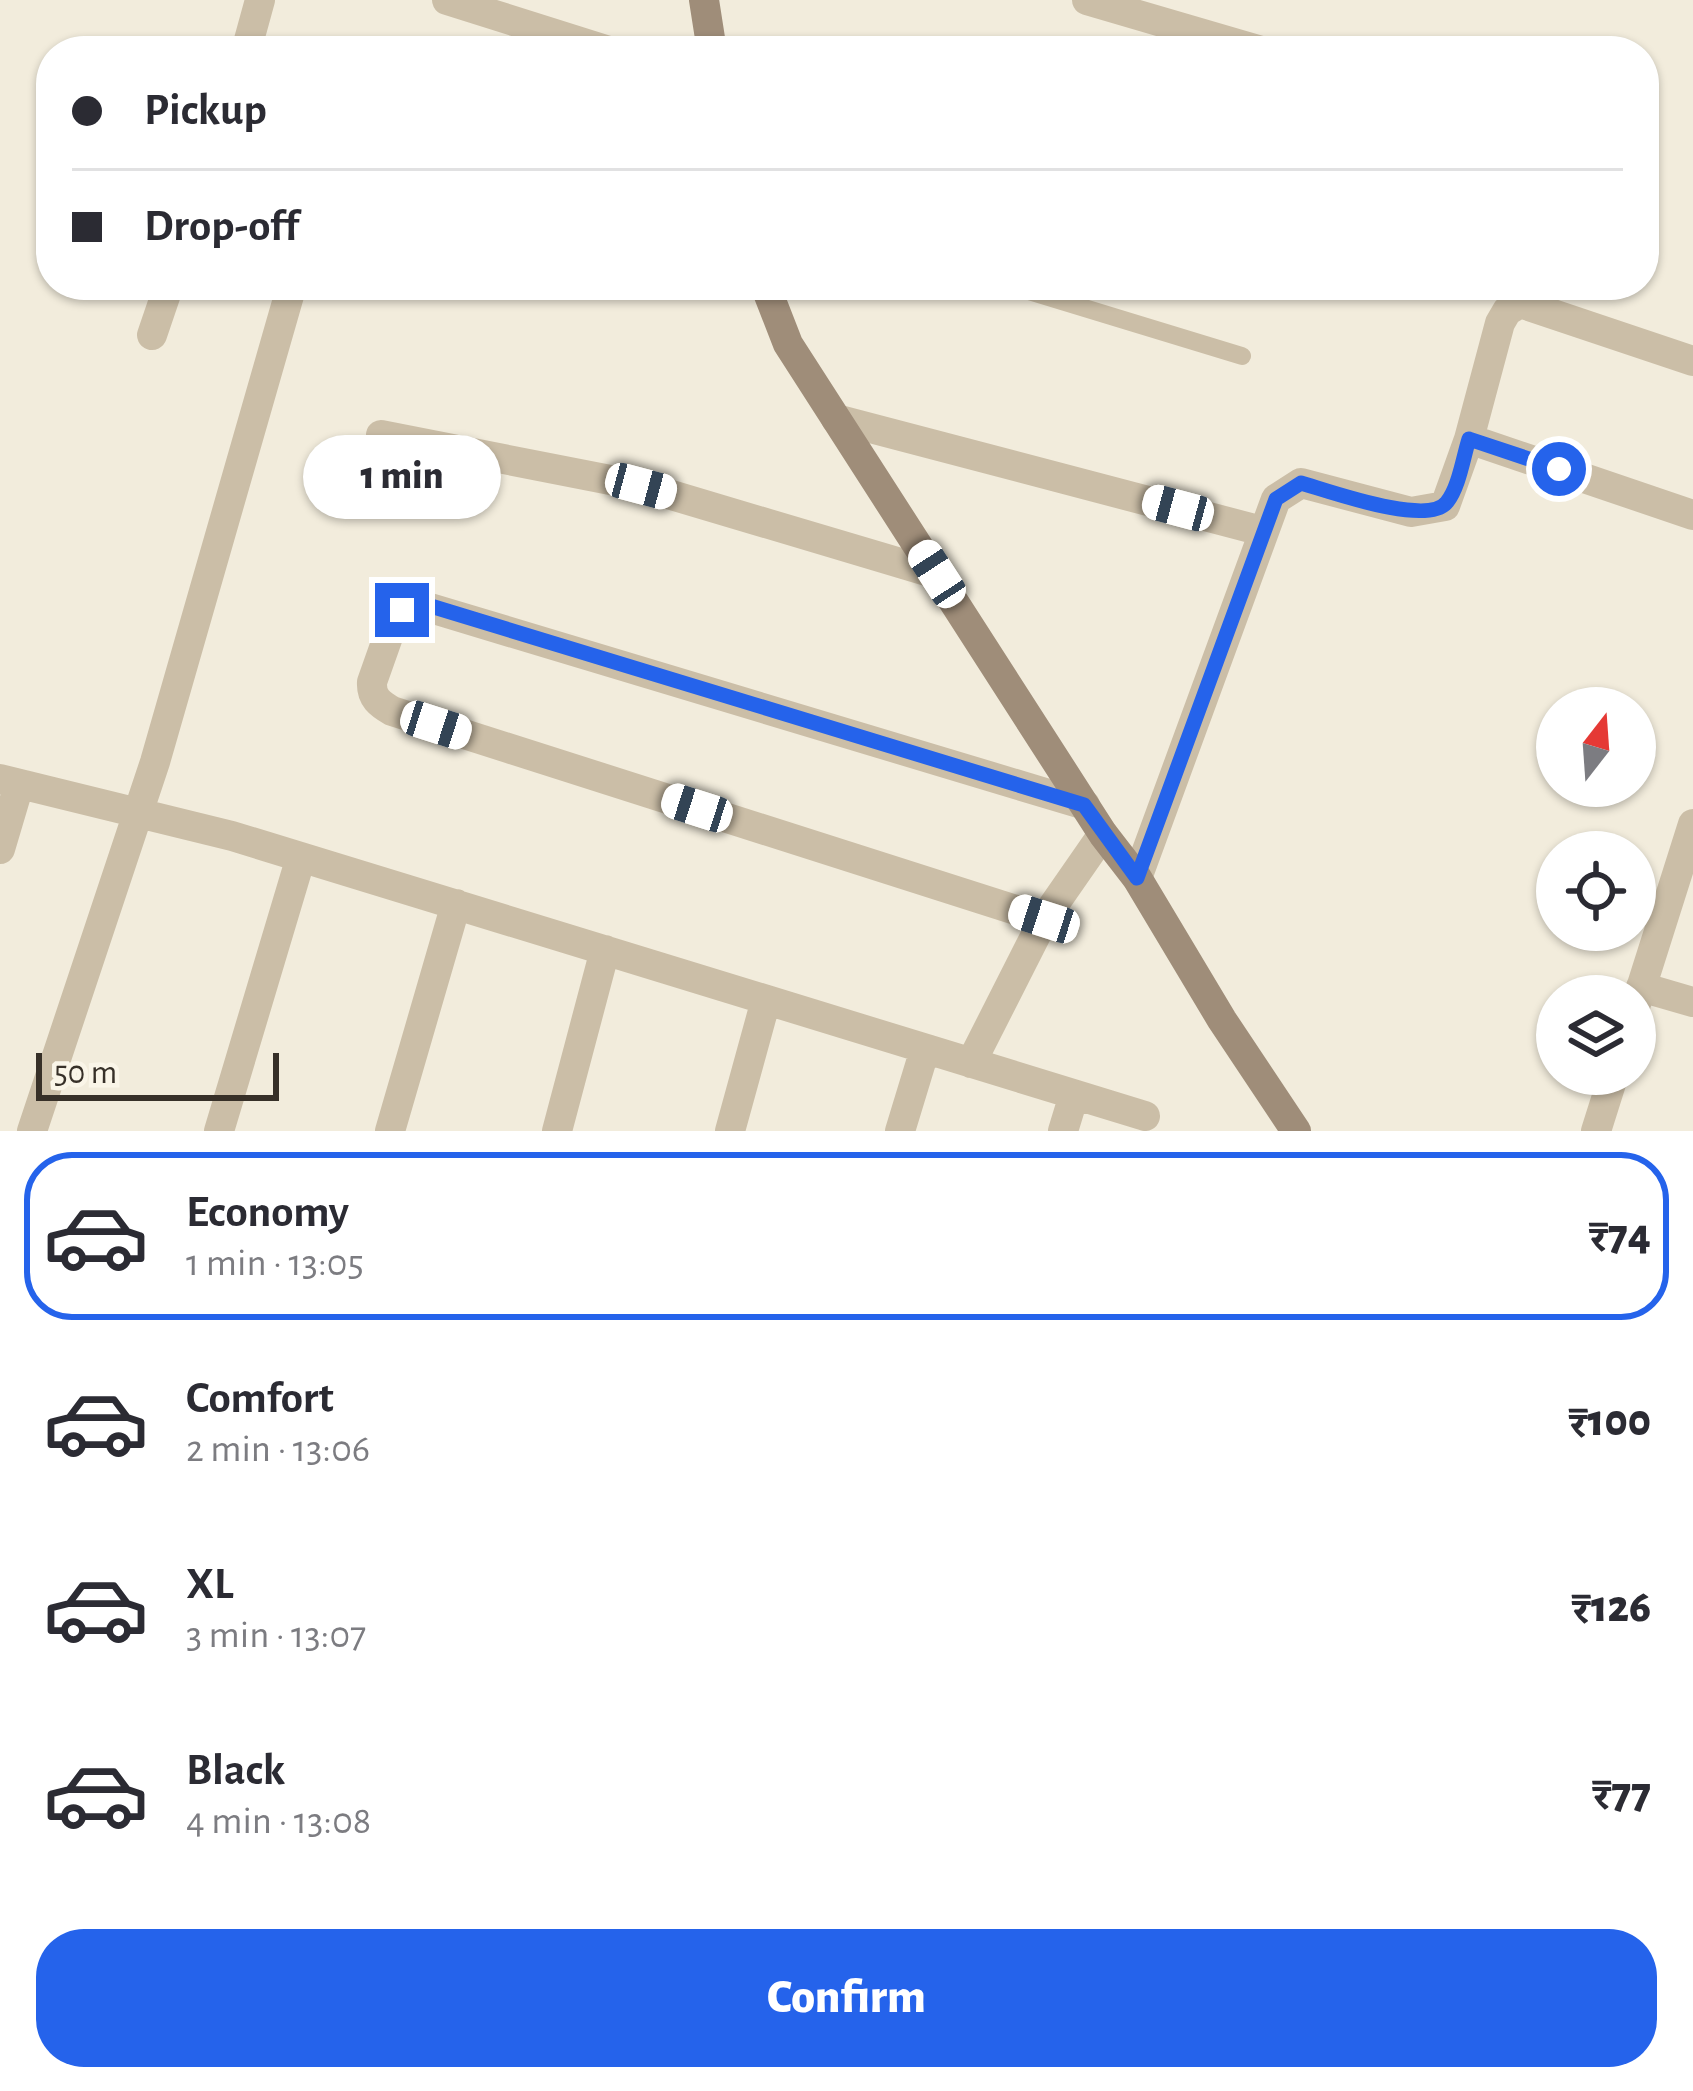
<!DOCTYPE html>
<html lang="en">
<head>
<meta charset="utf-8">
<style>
	body { margin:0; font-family:"Alegreya Sans",sans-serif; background:#f7f7f7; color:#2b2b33; height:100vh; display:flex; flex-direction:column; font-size:45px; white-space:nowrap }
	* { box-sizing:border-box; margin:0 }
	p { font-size:39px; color:#7c7c81 }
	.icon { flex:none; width:66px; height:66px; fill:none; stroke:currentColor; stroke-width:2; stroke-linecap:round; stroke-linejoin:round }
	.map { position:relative; height:1131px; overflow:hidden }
	.side { display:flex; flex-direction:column; background:#fff; flex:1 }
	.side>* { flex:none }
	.guide { position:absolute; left:36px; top:36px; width:1623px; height:264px; border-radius:48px; box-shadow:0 3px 9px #0004; display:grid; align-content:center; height:264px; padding:0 36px; background:#fff }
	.needle { width:78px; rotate:17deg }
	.buttons { position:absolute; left:1536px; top:687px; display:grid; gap:24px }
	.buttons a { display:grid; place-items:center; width:120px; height:120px; border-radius:50%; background:#fff; box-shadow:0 3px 9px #0004; font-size:60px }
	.scale { position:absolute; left:36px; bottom:30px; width:243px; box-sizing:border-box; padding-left:12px; border:6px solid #373028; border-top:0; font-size:33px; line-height:42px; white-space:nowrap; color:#373028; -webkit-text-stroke:9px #faf5e8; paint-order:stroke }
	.end { position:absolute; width:54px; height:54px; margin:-27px; border:15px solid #2563eb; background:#fff; box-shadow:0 0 0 6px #fff }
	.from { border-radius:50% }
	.bubble { position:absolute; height:84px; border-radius:42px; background:#fff; box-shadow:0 3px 9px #0004; font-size:39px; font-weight:800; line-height:84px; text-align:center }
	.car { position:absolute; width:36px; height:72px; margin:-36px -18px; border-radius:15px; box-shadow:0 0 9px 3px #0007; background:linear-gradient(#fff 24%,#345 0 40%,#fff 0 76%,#345 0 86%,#fff 0) }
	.guide b { display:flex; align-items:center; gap:42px; height:114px; font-size:45px }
	.guide b+b { border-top:3px solid #e1e1e2 }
	.guide i { width:30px; height:30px; background:#2b2b33 }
	ul { padding:21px 0 0; list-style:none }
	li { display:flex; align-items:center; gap:36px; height:168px; margin:0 24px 18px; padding:0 12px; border:6px solid transparent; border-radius:48px }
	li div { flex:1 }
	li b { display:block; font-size:45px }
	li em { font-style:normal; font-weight:800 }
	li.on { border-color:#2563eb }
	li>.icon { width:108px; height:108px; stroke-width:1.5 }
	.primary-button { display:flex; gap:24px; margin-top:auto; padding:24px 36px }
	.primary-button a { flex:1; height:138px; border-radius:48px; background:#2563eb; color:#fff; font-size:48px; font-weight:800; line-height:138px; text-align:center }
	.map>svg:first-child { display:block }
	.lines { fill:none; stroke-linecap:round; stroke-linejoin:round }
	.lane { stroke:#cbbea7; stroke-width:18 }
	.street { stroke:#cbbea7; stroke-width:30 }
	.secondary { stroke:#9f8d79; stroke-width:30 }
	.route { stroke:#2563eb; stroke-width:15 }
</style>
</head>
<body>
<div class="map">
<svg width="1693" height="1131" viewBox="0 0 1693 1131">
	<rect width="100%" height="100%" fill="#f2ecdc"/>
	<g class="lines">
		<path class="lane" d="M1009,285L1242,356"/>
		<path class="street" d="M447,0L609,51
			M1087,0L1261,51
			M246,51L260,0
			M152,335L169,285
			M836,419L1262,531
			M381,435L641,486L937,574
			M1469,439L1693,515
			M0,779L232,836L1145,1116
			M0,849L19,785
			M1137,878L1276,499L1301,483L1411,512L1445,506L1469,439L1500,323L1507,311L1520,303L1693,361
			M1044,919L392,711C380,704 371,698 372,682L395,617L417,604L1085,805
			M1641,987L1693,1002
			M1635,1007L1693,824
			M971,1063L1044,919L1103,834
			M32,1131L155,762L292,285
			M219,1131L301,857
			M390,1131L456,904
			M557,1131L605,950
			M730,1131L766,1000
			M900,1131L925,1049
			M1063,1131L1074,1095
			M1596,1131L1614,1074"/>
		<path class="secondary" d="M704,0L712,51
			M765,285L788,344L1103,834L1137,878L1222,1020L1296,1131"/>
	</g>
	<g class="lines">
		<path class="route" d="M402,610L417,604L434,607L1084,805L1137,878L1276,499L1301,483C1329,491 1428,527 1447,502C1459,487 1463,458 1469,439L1559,469"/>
	</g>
</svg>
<div class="buttons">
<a><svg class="needle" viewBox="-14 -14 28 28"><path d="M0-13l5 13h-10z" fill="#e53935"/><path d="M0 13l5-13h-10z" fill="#7c7c81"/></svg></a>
<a><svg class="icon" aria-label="locate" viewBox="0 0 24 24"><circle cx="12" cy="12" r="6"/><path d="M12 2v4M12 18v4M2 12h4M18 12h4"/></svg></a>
<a><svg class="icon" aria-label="layers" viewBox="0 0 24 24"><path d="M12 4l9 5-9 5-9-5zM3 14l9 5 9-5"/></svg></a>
</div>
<div class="scale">50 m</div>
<i class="end from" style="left:1559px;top:469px"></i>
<i class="end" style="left:402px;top:610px"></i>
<div class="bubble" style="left:303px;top:435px;width:198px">1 min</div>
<i class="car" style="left:641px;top:486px;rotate:105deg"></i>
<i class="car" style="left:1178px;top:508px;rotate:285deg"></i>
<i class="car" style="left:937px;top:574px;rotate:327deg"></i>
<i class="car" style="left:436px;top:725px;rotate:108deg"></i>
<i class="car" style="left:697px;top:808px;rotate:288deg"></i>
<i class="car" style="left:1044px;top:919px;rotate:288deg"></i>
<div class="guide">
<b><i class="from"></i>Pickup</b>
<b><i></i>Drop-off</b>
</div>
</div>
<section class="side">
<ul>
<li class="on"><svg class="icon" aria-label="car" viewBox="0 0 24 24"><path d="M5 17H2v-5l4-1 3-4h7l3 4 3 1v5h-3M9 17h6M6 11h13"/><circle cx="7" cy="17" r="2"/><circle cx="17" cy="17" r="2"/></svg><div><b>Economy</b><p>1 min · 13:05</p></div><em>₹74</em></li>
<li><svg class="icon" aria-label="car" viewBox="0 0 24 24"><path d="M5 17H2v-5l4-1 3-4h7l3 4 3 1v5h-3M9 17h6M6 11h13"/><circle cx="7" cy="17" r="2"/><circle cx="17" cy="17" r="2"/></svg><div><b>Comfort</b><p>2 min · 13:06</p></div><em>₹100</em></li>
<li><svg class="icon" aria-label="car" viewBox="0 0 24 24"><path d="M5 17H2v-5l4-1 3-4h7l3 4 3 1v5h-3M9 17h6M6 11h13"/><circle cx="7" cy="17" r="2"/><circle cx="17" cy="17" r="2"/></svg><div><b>XL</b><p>3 min · 13:07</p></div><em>₹126</em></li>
<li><svg class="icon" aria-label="car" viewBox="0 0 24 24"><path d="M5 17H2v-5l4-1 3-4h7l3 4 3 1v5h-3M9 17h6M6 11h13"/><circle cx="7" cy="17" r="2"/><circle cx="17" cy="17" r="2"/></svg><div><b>Black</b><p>4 min · 13:08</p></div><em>₹77</em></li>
</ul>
<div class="primary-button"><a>Confirm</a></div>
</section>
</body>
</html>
